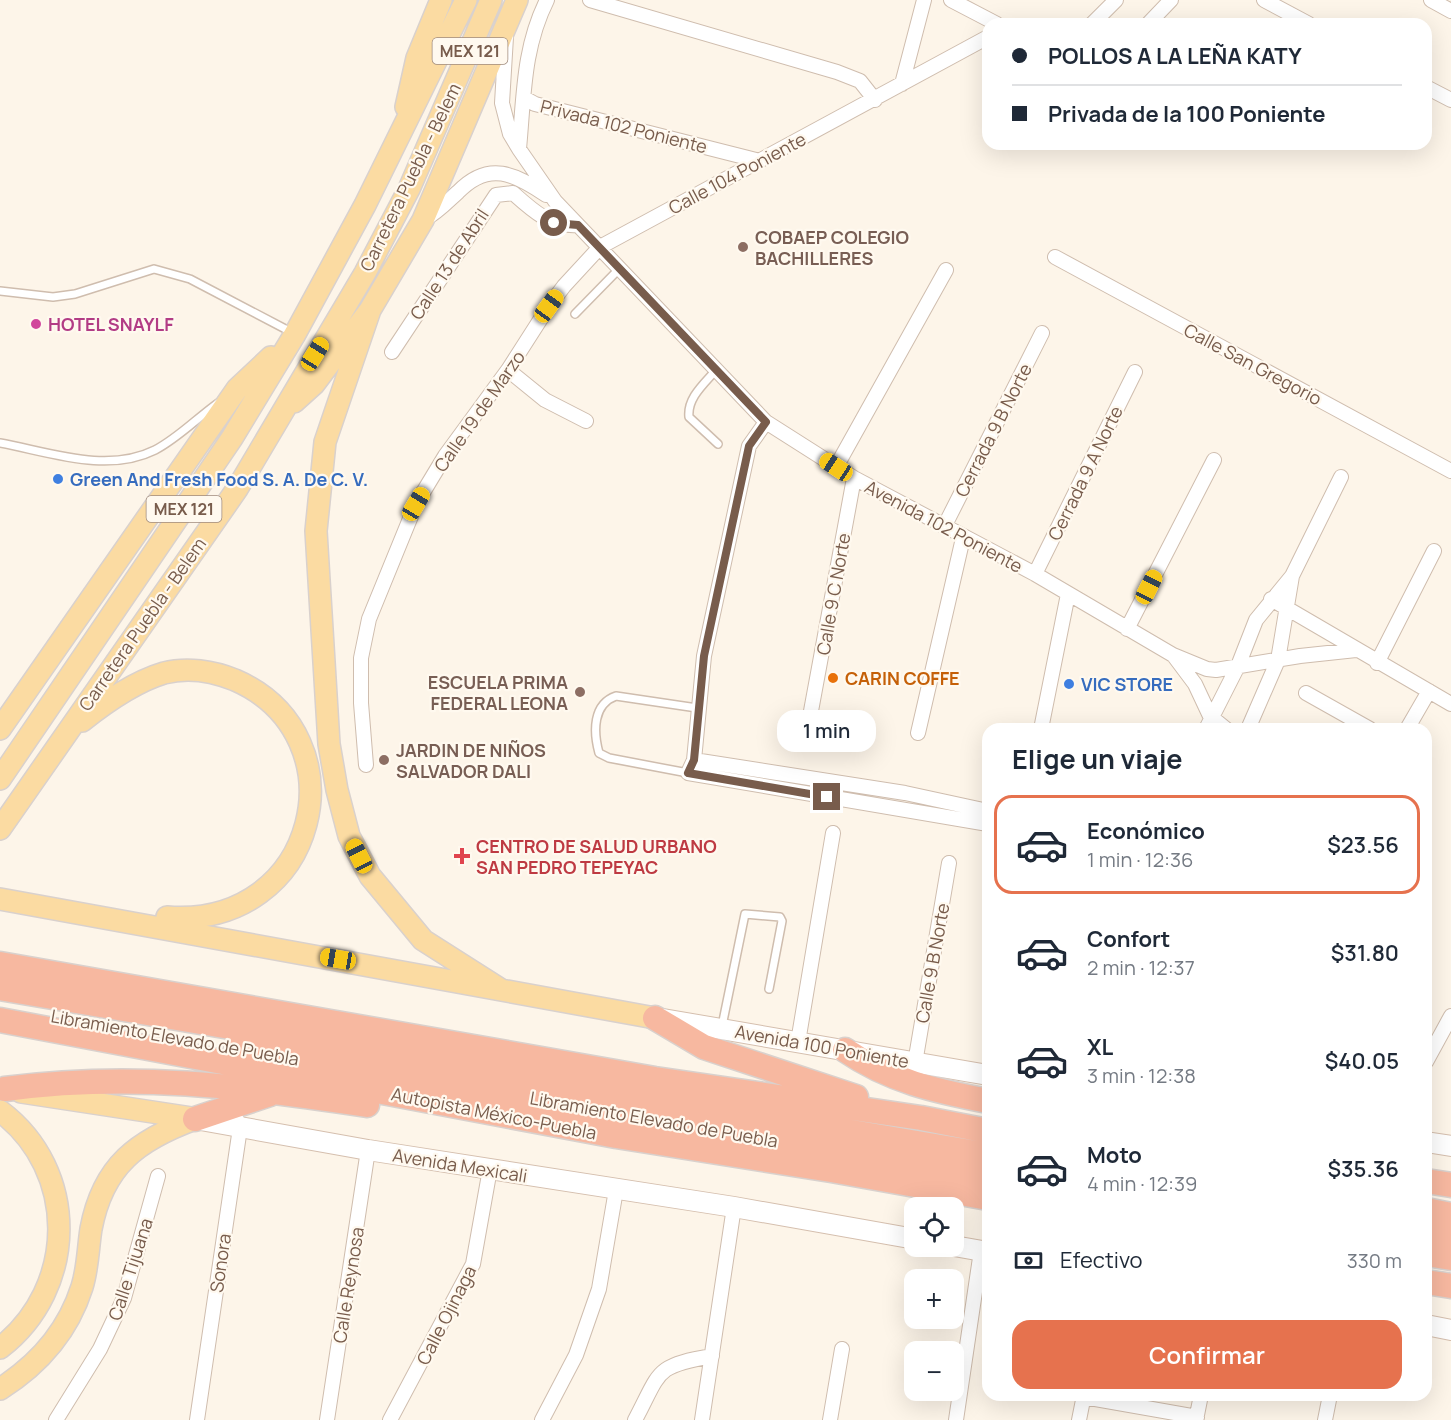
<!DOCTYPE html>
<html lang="es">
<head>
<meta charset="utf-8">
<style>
	body { margin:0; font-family:Manrope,sans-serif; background:#f2f2f3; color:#1f2937; height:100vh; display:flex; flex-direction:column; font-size:22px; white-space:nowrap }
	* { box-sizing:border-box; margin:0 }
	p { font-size:20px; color:#747a83 }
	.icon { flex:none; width:33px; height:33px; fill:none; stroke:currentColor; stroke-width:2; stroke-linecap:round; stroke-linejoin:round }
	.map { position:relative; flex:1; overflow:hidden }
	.side { position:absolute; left:982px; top:723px; width:450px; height:678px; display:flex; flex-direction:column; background:#fff; border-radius:18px; box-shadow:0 6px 24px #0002 }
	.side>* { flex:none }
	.guide { position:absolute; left:982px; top:18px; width:450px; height:132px; border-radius:18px; box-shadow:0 6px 24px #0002; display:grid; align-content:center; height:132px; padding:0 30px; background:#fff }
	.controls { position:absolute; left:904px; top:1197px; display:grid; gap:12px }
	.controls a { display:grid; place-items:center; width:60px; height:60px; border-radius:12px; background:#fff; box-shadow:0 6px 24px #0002; font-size:30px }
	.end { position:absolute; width:27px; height:27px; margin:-14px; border:8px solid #785c4c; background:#fff; box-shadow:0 0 0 3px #fff }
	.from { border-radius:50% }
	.bubble { position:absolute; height:42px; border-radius:18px; background:#fff; box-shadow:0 6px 24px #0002; font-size:20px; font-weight:600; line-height:42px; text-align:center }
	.car { position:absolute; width:18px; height:36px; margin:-18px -9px; border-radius:8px; box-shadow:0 0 4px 2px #0007; background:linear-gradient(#f5c518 24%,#345 0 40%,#f5c518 0 76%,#345 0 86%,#f5c518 0) }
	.guide b { display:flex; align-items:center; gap:21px; height:57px; font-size:22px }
	.guide b+b { border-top:2px solid #e0e1e3 }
	.guide i { width:15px; height:15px; background:#1f2937 }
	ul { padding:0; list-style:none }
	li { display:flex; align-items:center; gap:18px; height:99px; margin:0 12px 9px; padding:0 18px; border:3px solid transparent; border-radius:18px }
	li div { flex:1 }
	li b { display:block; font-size:22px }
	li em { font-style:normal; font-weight:600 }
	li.active { border-color:#e6724e }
	li>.icon { width:54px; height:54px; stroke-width:1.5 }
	h2 { padding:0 30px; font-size:27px; line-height:72px }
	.pay { display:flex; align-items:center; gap:15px; height:66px; padding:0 30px; font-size:22px }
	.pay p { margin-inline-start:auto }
	.action { display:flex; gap:12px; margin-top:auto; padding:12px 30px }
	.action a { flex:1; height:69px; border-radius:18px; background:#e6724e; color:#fff; font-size:24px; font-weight:600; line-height:69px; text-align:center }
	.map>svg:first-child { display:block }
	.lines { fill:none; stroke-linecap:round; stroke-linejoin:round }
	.lane-casing { stroke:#cfbdae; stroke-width:10 }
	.street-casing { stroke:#cfbdae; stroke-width:16 }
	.secondary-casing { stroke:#d5bfae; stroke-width:22 }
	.primary-casing { stroke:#d9d1cd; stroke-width:24 }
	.highway-casing { stroke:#d9d1cd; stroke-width:27 }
	.lane { stroke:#fff; stroke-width:7 }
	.street { stroke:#fff; stroke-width:14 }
	.secondary { stroke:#fff; stroke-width:20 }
	.primary { stroke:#fbdba2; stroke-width:21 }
	.highway { stroke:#f7b8a0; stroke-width:24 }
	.route { stroke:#785c4c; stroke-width:8 }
	.education-dot { fill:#8d6e63; stroke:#fff9ef; stroke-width:2 }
	.hotel-dot { fill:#d1479c; stroke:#fff9ef; stroke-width:2 }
	.shop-dot { fill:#3f7fe0; stroke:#fff9ef; stroke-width:2 }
	.food-dot { fill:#e8710a; stroke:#fff9ef; stroke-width:2 }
	.health-dot { fill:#e0444e; stroke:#fff9ef; stroke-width:2 }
	.labels { text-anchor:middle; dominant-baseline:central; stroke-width:4.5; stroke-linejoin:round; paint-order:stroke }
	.shield { fill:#fff9ef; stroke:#a08b7d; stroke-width:1.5 }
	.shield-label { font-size:16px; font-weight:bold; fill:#785c4c }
	.street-label { font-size:18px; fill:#785c4c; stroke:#fff9ef }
	.education-label { font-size:18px; font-weight:bold; fill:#785e54; stroke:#fff9ef; text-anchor:start }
	.hotel-label { font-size:18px; font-weight:bold; fill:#b23c85; stroke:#fff9ef; text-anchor:start }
	.shop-label { font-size:18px; font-weight:bold; fill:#366cbe; stroke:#fff9ef; text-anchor:start }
	.food-label { font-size:18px; font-weight:bold; fill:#c56008; stroke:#fff9ef; text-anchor:start }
	.health-label { font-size:18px; font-weight:bold; fill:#be3a42; stroke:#fff9ef; text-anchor:start }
</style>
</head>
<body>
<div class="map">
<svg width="1451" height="1420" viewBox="0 0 1451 1420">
	<rect width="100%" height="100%" fill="#fdf5e9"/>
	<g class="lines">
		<g class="lane-casing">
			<path id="lane" d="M0,291L53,297L75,294L154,269L190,279L293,333
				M575,314L620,268
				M716,370C704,384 687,398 689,417L718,444
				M0,443C49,452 107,474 155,450C178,438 197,418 218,403
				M688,773L609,758L599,753C593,731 593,704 616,696L697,708
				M722,1026L745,914L780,917L782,921L769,989"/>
		</g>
		<g class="street-casing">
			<path id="street" d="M590,0L837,72L860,81L875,100
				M951,0L997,24
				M1264,0L1309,24
				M1431,0L1451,11
				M1092,24L1116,0
				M1148,24L1171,0
				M506,37L502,103L510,134L519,149L555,201L766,422L854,478L1035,574L1173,655L1207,669L1216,670L1300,656L1356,650
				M902,84L924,0
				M1426,87L1451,100
				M524,98L535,104L760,161
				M519,149C524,96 523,48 547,0
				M425,219C438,212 447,202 458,192C489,160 515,174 546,195
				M1055,257L1451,471
				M392,352L496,195L513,193C533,211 550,227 578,225
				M508,370L545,400L586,421
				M766,422L749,446L704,656L694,760L688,773L988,824
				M836,467L946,270
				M944,527L1042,333
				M1035,574L1135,372
				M1271,599L1451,704
				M1127,629L1214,460
				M1174,656L1195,684L1210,716L1226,729
				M1377,663L1434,551
				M1306,693L1370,729
				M811,711L854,478
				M1041,729L1068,594
				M1206,729L1238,666L1256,620L1292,576L1341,477
				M1248,729L1278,660L1292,576
				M1407,729L1429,691
				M918,733L963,538
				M694,760L905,793L988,811
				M366,765L361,703V658L369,619L416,504L445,456L508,370L549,306L564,286L600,247L988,37
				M798,1042L833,833
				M1426,1062L1451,1016
				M915,1063L949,863
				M1084,1397L1197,1417
				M56,1420L100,1349L124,1298L158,1176
				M197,1420L240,1128L237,1120
				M327,1420L368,1150
				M390,1420L473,1264L490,1169
				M542,1420L576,1355L599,1289L616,1190
				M635,1420C661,1371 654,1366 712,1356
				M702,1420L734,1207
				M830,1420L842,1349
				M956,1420L981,1251
				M1079,1420L1084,1395
				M1196,1420L1201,1395
				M1325,1420L1330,1395"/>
		</g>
		<g class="secondary-casing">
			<path id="secondary" d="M663,1019L988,1075
				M195,1119L368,1150L734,1207L915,1239
				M1426,1142L1451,1146
				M954,1246L988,1252
				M1426,1325L1451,1330"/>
		</g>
		<g class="primary-casing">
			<path id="primary" d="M406,107L417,58L441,0
				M370,310L325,442L316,531L329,744L337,790L349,836L370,876L423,940L500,989
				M294,402L314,384L370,310L423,220L517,0
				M82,721C106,702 134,682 164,673C187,667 213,671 235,680C363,736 319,929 167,917
				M0,729L237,389L271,357
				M0,779L232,438L295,334L365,205L466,0
				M0,829L237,489L365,273L409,189L491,0
				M0,899L655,1018
				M21,1092L192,1118
				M0,1111C79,1170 78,1288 0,1348
				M0,1389C38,1365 68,1331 82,1287C88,1268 88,1248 91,1229C103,1165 138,1140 195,1119"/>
		</g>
		<g class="highway-casing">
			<path id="highway" d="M0,964L655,1079L921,1118L988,1131
				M0,988L988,1155
				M655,1018L704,1047L856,1097
				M0,1020L616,1136L831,1170L988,1198
				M236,1048L988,1177
				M845,1050C890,1081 936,1091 988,1101
				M5,1089C132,1072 241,1086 367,1105
				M195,1119L270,1094
				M1426,1181L1451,1185
				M1426,1210L1451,1215
				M1426,1230L1451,1234
				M1426,1254L1451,1258
				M1426,1282L1451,1286"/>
		</g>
		<use href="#lane" class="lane"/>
		<use href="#street" class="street"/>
		<use href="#secondary" class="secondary"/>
		<use href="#primary" class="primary"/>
		<use href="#highway" class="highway"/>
	</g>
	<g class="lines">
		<path class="route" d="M554,223L578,225L766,422L749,446L704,656L694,760L688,773L827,797"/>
	</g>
	<g class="education-dot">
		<circle cx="743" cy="247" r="6"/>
		<circle cx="580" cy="692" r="6"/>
		<circle cx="384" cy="760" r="6"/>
	</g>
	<circle class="hotel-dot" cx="36" cy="324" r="6"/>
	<g class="shop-dot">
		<circle cx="58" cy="479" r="6"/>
		<circle cx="1069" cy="684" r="6"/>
	</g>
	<circle class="food-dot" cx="833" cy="678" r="6"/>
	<path class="health-dot" d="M459 847h6v6h6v6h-6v6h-6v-6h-6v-6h6z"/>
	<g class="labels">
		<g class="shield">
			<rect x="432.5" y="38" width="75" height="26" rx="4.5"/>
			<rect x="146.5" y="496" width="75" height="26" rx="4.5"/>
		</g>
		<g class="shield-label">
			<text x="470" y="51">MEX 121</text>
			<text x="184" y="509">MEX 121</text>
		</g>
		<g class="street-label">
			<text transform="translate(624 126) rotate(14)">Privada 102 Poniente</text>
			<text transform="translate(737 173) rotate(-28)">Calle 104 Poniente</text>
			<text transform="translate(410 177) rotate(-64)">Carretera Puebla - Belem</text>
			<text transform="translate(449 264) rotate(-57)">Calle 13 de Abril</text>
			<text transform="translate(1253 364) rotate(28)">Calle San Gregorio</text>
			<text transform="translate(479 411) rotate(-55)">Calle 19 de Marzo</text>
			<text transform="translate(993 430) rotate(-63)">Cerrada 9 B Norte</text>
			<text transform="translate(1085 473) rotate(-64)">Cerrada 9 A Norte</text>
			<text transform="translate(944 526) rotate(28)">Avenida 102 Poniente</text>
			<text transform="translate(833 594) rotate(-80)">Calle 9 C Norte</text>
			<text transform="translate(142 624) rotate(-55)">Carretera Puebla - Belem</text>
			<text transform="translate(932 963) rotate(-80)">Calle 9 B Norte</text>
			<text transform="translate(175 1037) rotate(10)">Libramiento Elevado de Puebla</text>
			<text transform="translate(822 1046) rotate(10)">Avenida 100 Poniente</text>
			<text transform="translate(494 1113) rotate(11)">Autopista México-Puebla</text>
			<text transform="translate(654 1119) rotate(10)">Libramiento Elevado de Puebla</text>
			<text transform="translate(460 1165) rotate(9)">Avenida Mexicali</text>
			<text transform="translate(220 1263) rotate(-82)">Sonora</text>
			<text transform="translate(130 1269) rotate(-72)">Calle Tijuana</text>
			<text transform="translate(348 1285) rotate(-81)">Calle Reynosa</text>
			<text transform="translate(446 1315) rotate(-63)">Calle Ojinaga</text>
		</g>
		<g class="education-label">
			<text x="755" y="237">COBAEP COLEGIO<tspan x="755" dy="21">BACHILLERES</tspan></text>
			<text x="568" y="682" text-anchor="end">ESCUELA PRIMA<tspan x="568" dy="21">FEDERAL LEONA</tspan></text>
			<text x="396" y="750">JARDIN DE NIÑOS<tspan x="396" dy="21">SALVADOR DALI</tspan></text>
		</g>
		<g class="hotel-label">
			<text x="48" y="324">HOTEL SNAYLF</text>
		</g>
		<g class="shop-label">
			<text x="70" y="479">Green And Fresh Food S. A. De C. V.</text>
			<text x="1081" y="684">VIC STORE</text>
		</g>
		<g class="food-label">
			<text x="845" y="678">CARIN COFFE</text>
		</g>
		<g class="health-label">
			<text x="476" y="846">CENTRO DE SALUD URBANO<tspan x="476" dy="21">SAN PEDRO TEPEYAC</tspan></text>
		</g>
	</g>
</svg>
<div class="controls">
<a><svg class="icon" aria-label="locate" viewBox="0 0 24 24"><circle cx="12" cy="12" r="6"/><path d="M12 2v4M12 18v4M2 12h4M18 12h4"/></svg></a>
<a>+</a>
<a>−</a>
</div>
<i class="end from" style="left:554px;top:223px"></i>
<i class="end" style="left:827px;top:797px"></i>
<div class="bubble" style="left:777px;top:710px;width:99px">1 min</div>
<i class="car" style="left:549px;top:306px;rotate:36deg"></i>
<i class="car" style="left:315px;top:354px;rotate:32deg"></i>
<i class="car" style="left:836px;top:467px;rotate:303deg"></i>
<i class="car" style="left:416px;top:504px;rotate:31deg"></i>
<i class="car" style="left:1149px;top:587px;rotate:27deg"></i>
<i class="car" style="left:359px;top:856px;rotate:333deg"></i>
<i class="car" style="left:338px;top:959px;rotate:280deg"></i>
<div class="guide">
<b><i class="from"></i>POLLOS A LA LEÑA KATY</b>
<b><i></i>Privada de la 100 Poniente</b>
</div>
<section class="side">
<h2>Elige un viaje</h2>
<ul>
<li class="active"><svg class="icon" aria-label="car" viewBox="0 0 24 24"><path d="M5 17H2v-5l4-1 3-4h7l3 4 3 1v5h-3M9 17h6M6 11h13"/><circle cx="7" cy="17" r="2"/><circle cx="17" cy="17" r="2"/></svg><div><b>Económico</b><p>1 min · 12:36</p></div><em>$23.56</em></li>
<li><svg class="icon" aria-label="car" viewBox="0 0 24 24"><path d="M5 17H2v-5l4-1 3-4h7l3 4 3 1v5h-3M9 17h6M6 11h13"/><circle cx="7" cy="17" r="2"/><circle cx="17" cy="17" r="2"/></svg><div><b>Confort</b><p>2 min · 12:37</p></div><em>$31.80</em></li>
<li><svg class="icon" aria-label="car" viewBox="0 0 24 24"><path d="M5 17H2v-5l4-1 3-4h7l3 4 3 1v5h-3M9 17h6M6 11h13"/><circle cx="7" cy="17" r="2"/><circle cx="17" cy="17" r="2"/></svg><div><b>XL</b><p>3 min · 12:38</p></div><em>$40.05</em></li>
<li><svg class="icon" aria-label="car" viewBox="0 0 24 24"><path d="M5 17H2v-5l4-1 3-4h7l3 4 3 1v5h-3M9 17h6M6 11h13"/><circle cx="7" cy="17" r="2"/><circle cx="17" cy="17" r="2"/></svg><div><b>Moto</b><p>4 min · 12:39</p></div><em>$35.36</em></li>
</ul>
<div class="pay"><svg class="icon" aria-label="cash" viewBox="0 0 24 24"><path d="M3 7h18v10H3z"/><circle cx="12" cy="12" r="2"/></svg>Efectivo<p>330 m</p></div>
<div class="action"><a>Confirmar</a></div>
</section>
</div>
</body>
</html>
